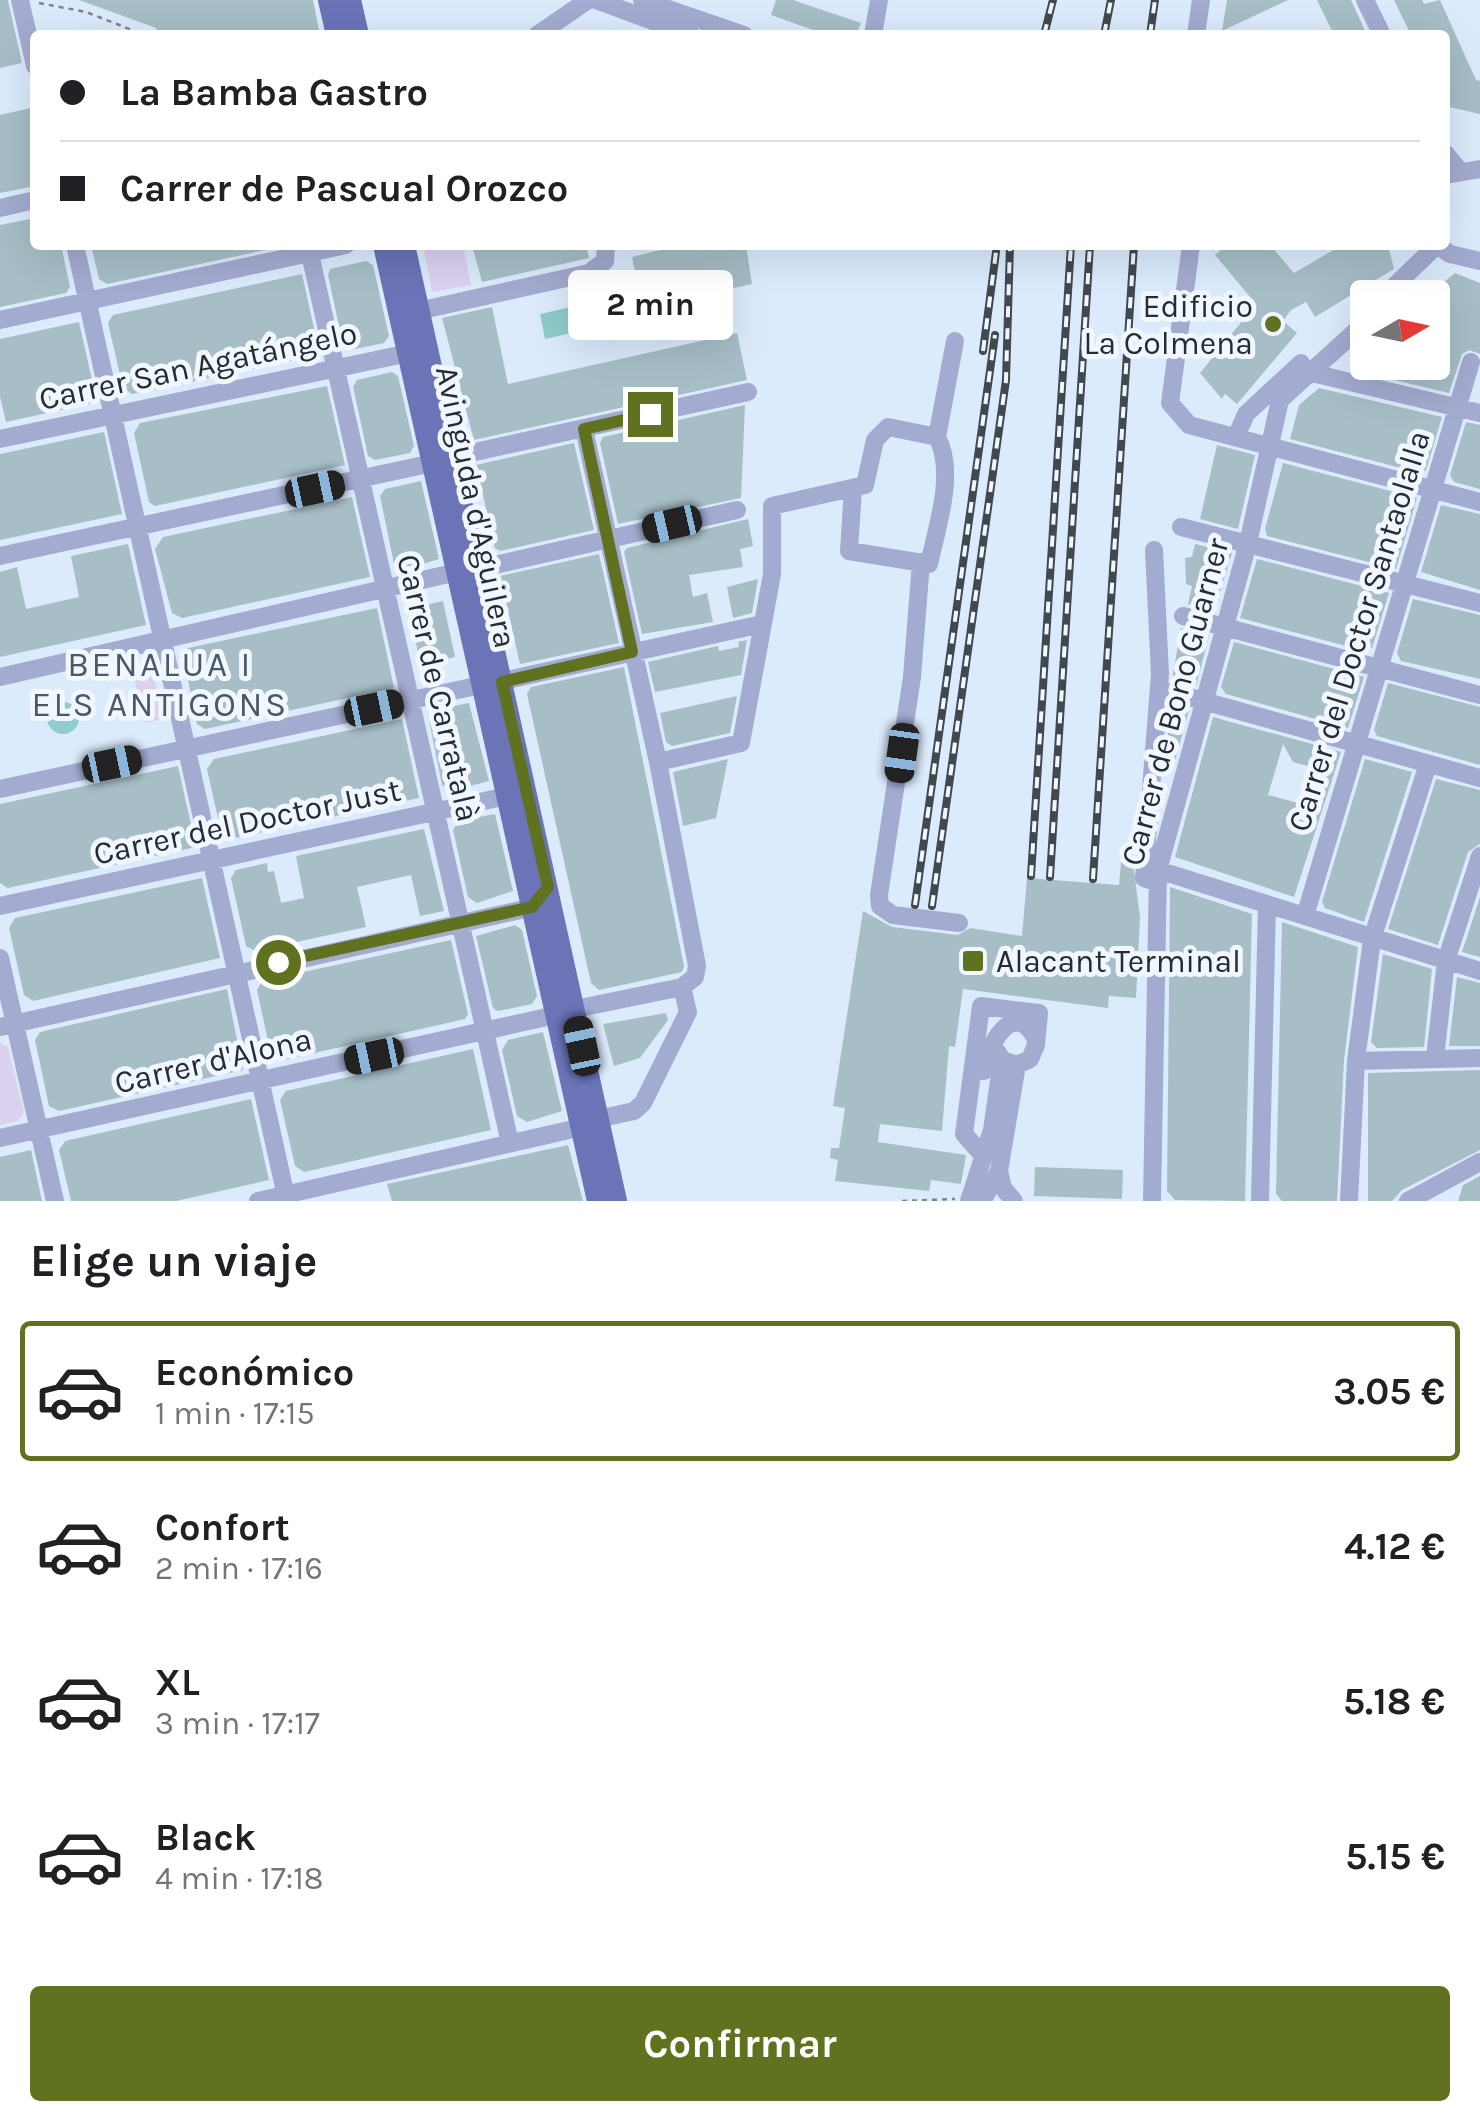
<!DOCTYPE html>
<html lang="es">
<head>
<meta charset="utf-8">
<style>
	body { margin:0; font-family:Karla,sans-serif; background:#f2f2f2; color:#202124; height:100vh; display:flex; flex-direction:column; font-size:38px; white-space:nowrap }
	* { box-sizing:border-box; margin:0 }
	p { font-size:32px; color:#757577 }
	.icon { flex:none; width:55px; height:55px; fill:none; stroke:currentColor; stroke-width:2; stroke-linecap:round; stroke-linejoin:round }
	.map { position:relative; height:1201px; overflow:hidden }
	.side { display:flex; flex-direction:column; background:#fff; flex:1 }
	.side>* { flex:none }
	.guide { position:absolute; left:30px; top:30px; width:1420px; height:220px; border-radius:10px; box-shadow:0 10px 40px #0002; display:grid; align-content:center; height:220px; padding:0 30px; background:#fff }
	.needle { width:65px; rotate:81deg }
	.fabs { position:absolute; left:1350px; top:280px; display:grid; gap:20px }
	.fabs a { display:grid; place-items:center; width:100px; height:100px; border-radius:10px; background:#fff; box-shadow:0 10px 40px #0002; font-size:50px }
	.end { position:absolute; width:45px; height:45px; margin:-22px; border:12px solid #607220; background:#fff; box-shadow:0 0 0 5px #fff }
	.from { border-radius:50% }
	.bubble { position:absolute; height:70px; border-radius:10px; background:#fff; box-shadow:0 10px 40px #0002; font-size:32px; font-weight:700; line-height:70px; text-align:center }
	.car { position:absolute; width:30px; height:60px; margin:-30px -15px; border-radius:12px; box-shadow:0 0 8px 2px #0007; background:linear-gradient(#222 24%,#8ab4d8 0 40%,#222 0 76%,#8ab4d8 0 86%,#222 0) }
	.guide b { display:flex; align-items:center; gap:35px; height:95px; font-size:38px }
	.guide b+b { border-top:2px solid #e0e0e0 }
	.guide i { width:25px; height:25px; background:#202124 }
	ul { padding:0; list-style:none }
	li { display:flex; align-items:center; gap:30px; height:140px; margin:0 20px 15px; padding:0 10px; border:5px solid transparent; border-radius:10px }
	li div { flex:1 }
	li b { display:block; font-size:38px }
	li em { font-style:normal; font-weight:700 }
	li.current { border-color:#607220 }
	li>.icon { width:90px; height:90px; stroke-width:1.5 }
	h2 { padding:0 30px; font-size:45px; line-height:120px }
	.primary-button { display:flex; gap:20px; margin-top:auto; padding:20px 30px }
	.primary-button a { flex:1; height:115px; border-radius:10px; background:#607220; color:#fff; font-size:40px; font-weight:700; line-height:115px; text-align:center }
	.map>svg:first-child { display:block }
	.green { fill:#dcd1ef }
	.water { fill:#90cccd }
	.building { fill:#a7bec7; fill-rule:evenodd }
	.lines { fill:none; stroke-linecap:round; stroke-linejoin:round }
	.path { stroke:#7b8590; stroke-width:2.5; stroke-dasharray:5 5; stroke-linecap:butt }
	.minor { stroke:#a3abd0; stroke-width:18 }
	.major { stroke:#6a74b7; stroke-width:22 }
	.rail-casing { stroke:#414950; stroke-width:8 }
	.rail { stroke:#f1f7fe; stroke-width:4; stroke-dasharray:11; stroke-linecap:butt }
	.route { stroke:#607220; stroke-width:12 }
	.poi-dot { fill:#607220; stroke:#f1f7fe; stroke-width:4 }
	.labels { text-anchor:middle; dominant-baseline:central; stroke-width:10; stroke-linejoin:round; paint-order:stroke }
	.poi-label { font-size:32px; fill:#262c32; stroke:#f1f7fe; text-anchor:end }
	.street-label { font-size:32px; fill:#262c32; stroke:#f1f7fe }
	.neighbourhood-label { font-size:35px; letter-spacing:2.5px; fill:#4b5866; stroke:#f1f7fe }
</style>
</head>
<body>
<div class="map">
<svg width="1480" height="1201" viewBox="0 0 1480 1201">
	<rect width="100%" height="100%" fill="#dbebfc"/>
	<path class="green" d="M423,245H463L471,285L432,292Z
		M154,676L162,719L146,723L134,680Z
		M0,1043L8,1047L24,1112L18,1121L0,1125Z"/>
	<path class="water" d="M589,303L594,324L608,322L610,336L597,339L594,328L545,339L540,314Z
		M47 718a16 16 0 1 1 32 0a16 16 0 1 1-32 0Z"/>
	<path class="building" d="M0,0H8L22,63L0,68Z
		M79,0H313L320,35H157L156,28Z
		M776,0H793L861,23L856,35H827L771,15Z
		M1227,0H1288L1222,31Z
		M1317,0H1351L1367,35H1334Z
		M1394,0H1422L1424,4L1440,0L1476,80L1480,81V114L1445,106V35H1411Z
		M35,107V186L0,193V115Z
		M35,218V245H61L70,287L66,293L0,307V225Z
		M91,245H264L265,250L107,284L99,279Z
		M472,245H586L589,258L482,282Z
		M680,245H746L752,284L646,307L647,302L641,304L632,257Z
		M1226,245H1251L1256,250L1270,245L1294,273L1342,245H1388L1394,269L1315,317L1306,302L1291,310L1283,321L1297,333L1237,404L1225,394L1222,399L1200,373L1256,304L1215,255Z
		M366,261L373,265L389,336L384,343L350,350L343,345L328,275L330,269Z
		M1455,273L1480,283V354L1469,350L1462,354L1449,393L1356,371L1352,359L1368,347V362H1432V292Z
		M302,274L320,355L132,394L123,388L108,323L113,315Z
		M492,307L508,384L737,333L747,380L474,440L442,318Z
		M79,322L97,402L6,422L0,397V339Z
		M392,372L398,376L414,446L410,453L375,460L368,456L353,387L357,380Z
		M327,386L345,465L155,506L149,502L134,433L140,423Z
		M1319,388L1442,417L1426,470L1420,473L1290,439L1299,405Z
		M745,405L741,498L618,524L600,443L603,437Z
		M1466,422L1480,425V489L1454,482L1450,475Z
		M104,432L122,514L0,540V454Z
		M574,443L594,530L500,551L495,548L476,465Z
		M1217,445L1255,455L1238,529L1200,519Z
		M1283,463L1417,498L1396,569L1267,536L1265,529Z
		M421,481L439,559L404,570L394,564L380,496L385,489Z
		M352,497L370,577L182,618L172,613L155,549L163,537Z
		M1441,505L1480,514V590L1421,572Z
		M748,519L753,546L740,549L743,567L689,575L693,597L707,593L713,622L642,634L624,552L627,548Z
		M128,544L146,625L0,657V572L17,567L26,609L79,597L71,556Z
		M1195,544L1232,553L1214,611L1188,604L1192,586L1186,584L1185,558L1192,557Z
		M599,554L619,643L520,664L500,576Z
		M1257,559L1389,593L1372,648L1350,647L1240,618Z
		M758,579L752,613L733,618L727,587Z
		M1413,599L1480,615V679L1401,661L1397,653Z
		M443,601L455,657L421,665L408,609Z
		M377,608L394,688L205,729L197,724L183,656L188,648Z
		M1181,628L1209,636L1196,686L1172,680Z
		M747,640L741,675L655,692L648,662L718,646L719,651L739,647L738,642Z
		M1234,642L1364,677L1348,728L1226,694L1221,687Z
		M624,667L684,966L682,972L599,990L591,983L527,694L531,687Z
		M1388,683L1480,707V765L1377,736L1374,730Z
		M737,696L730,733L672,746L666,742L660,713Z
		M469,703L489,781L451,791L442,785L429,720L434,710Z
		M1170,705L1189,710L1175,761L1166,759Z
		M1213,717L1341,752L1294,897L1175,857ZM1283,744L1293,762L1312,767L1302,804L1268,795Z
		M402,719L419,798L231,839L221,832L207,769L214,759Z
		M728,759L716,818L683,826L673,772Z
		M1365,759L1412,772L1364,922L1325,908L1322,902Z
		M178,766L196,847L8,888L0,883V804Z
		M1436,779L1480,790V844L1468,852L1438,945L1388,929Z
		M495,814L513,891L477,903L468,897L453,830L458,821Z
		M424,829L444,911L420,916L411,875L357,887L366,927L255,951L246,946L231,878L236,870L267,863L268,872L274,871L281,903L304,898L296,856Z
		M1121,862L1133,863L1140,917L1136,998L1109,996L1108,1008L963,989L955,1047L949,1046L942,1131L880,1124L878,1142L966,1155L961,1184L931,1180L929,1191L835,1181L838,1160L830,1158L831,1148H839L845,1108L833,1106L863,911L892,927L958,935L970,928L1022,936L1027,878L1119,885Z
		M202,878L220,958L33,1001L24,995L9,928L15,918Z
		M1170,887L1252,914L1245,1201L1175,1200L1167,1191Z
		M1480,897V957L1462,952Z
		M1282,922L1358,947L1344,1060L1337,1201H1282L1276,1194Z
		M515,925L522,930L537,996L532,1004L498,1011L493,1008L476,936Z
		M451,940L468,1014L465,1019L279,1061L271,1055L257,990L262,981Z
		M1383,954L1432,969L1424,1047L1377,1048L1371,1042Z
		M1457,977L1480,983V1046H1449Z
		M227,989L243,1070L59,1111L49,1106L35,1040L40,1032Z
		M666,1013L668,1020L640,1058L614,1066L603,1024Z
		M543,1032L562,1111L527,1122L517,1116L502,1050L508,1040Z
		M473,1049L491,1130L304,1172L295,1166L280,1100L286,1091Z
		M1480,1070V1150L1402,1190L1392,1201H1368V1073Z
		M251,1099L269,1180L176,1201H71L59,1150L65,1141Z
		M568,1145L583,1201H392L387,1184Z
		M31,1150L42,1201H0V1157Z
		M1035,1167L1123,1170L1122,1199L1034,1196Z
		M1480,1176V1201H1458L1463,1185Z"/>
	<g class="lines">
		<path class="path" d="M39,3L86,12L145,35
			M902,1201L955,1199"/>
		<path class="minor" d="M20,0L35,66
			M596,0L691,35
			M642,0L744,35
			M1365,0L1382,35
			M537,35L588,0
			M873,35L879,0
			M1196,35L1201,0
			M1445,153L1460,171
			M1445,175L1480,169
			M0,208L35,200
			M75,245L287,1201
			M308,245L510,1143
			M1191,245L1170,403L1189,425L1480,502
			M1382,298L1437,245L1450,254L1480,261
			M413,317L418,311L589,273L605,261L606,245
			M0,320L346,245
			M1308,372L1480,413
			M937,437L955,341
			M1236,437L1246,414L1301,363
			M0,439L409,353L418,358
			M443,459L748,392
			M1181,527L1480,603
			M1154,550L1160,674L1144,878L1158,883
			M0,556L433,463
			M921,562L912,677L879,895L880,906L893,915L959,923
			M477,569L737,510
			M1183,616L1480,695
			M0,677L457,572
			M502,681L762,624
			M1171,692L1480,778
			M658,762L741,743L772,574V506L865,485L875,440L888,427L937,437C956,472 937,527 929,564L849,551L853,488
			M0,789L481,685
			M1158,870L1480,971
			M0,906L507,796
			M1305,916L1471,362
			M0,958L55,1201
			M575,1009L682,987L695,977L697,966L658,762L584,429
			M0,1027L516,911L532,907L538,900
			M1435,1058L1446,961L1480,856
			M1356,1061L1480,1058
			M984,1071C988,1045 1013,997 1036,1039
			M598,1119L634,1111L643,1103L688,1012L682,987
			M0,1138L556,1015
			M980,1152L964,1134L981,1006L1039,1013L1036,1045L1030,1059L1017,1065L1002,1060
			M999,1171L1003,1188L1014,1201
			M258,1201L582,1127
			M969,1201L992,1130L1002,1060L998,1053
			M982,1201L999,1171L1017,1065
			M1152,1201L1158,870L1248,543L1280,400L1368,320
			M1260,1201L1267,904
			M1349,1201L1356,1061L1372,939L1428,764
			M1408,1201L1480,1162"/>
		<path class="major" d="M329,0L337,35
			M350,0L358,35
			M384,245L598,1201
			M404,245L616,1201"/>
		<g class="rail-casing">
			<path id="rail" d="M1044,35L1053,0
				M1104,35L1111,0
				M1150,35L1155,0
				M983,351L996,252
				M1031,876L1071,245
				M1050,877L1090,245
				M1093,879L1134,245
				M915,905L995,335
				M932,906L1006,380L1010,245"/>
		</g>
		<use href="#rail" class="rail"/>
	</g>
	<g class="lines">
		<path class="route" d="M278,962L532,907L548,887L502,682L632,652L584,429L650,414"/>
	</g>
	<g class="poi-dot">
		<circle cx="1273" cy="324" r="10"/>
		<rect x="961" y="949" width="24" height="24" rx="5"/>
	</g>
	<g class="labels">
		<g class="poi-label">
			<text x="1253" y="306">Edificio<tspan x="1253" dy="37">La Colmena</tspan></text>
			<text x="996" y="961" text-anchor="start">Alacant Terminal</text>
		</g>
		<g class="street-label">
			<text transform="translate(198 366) rotate(-12)">Carrer San Agatángelo</text>
			<text transform="translate(476 507) rotate(78)">Avinguda d'Aguilera</text>
			<text transform="translate(1359 631) rotate(-73)">Carrer del Doctor Santaolalla</text>
			<text transform="translate(438 688) rotate(77)">Carrer de Carratalà</text>
			<text transform="translate(1175 702) rotate(-75)">Carrer de Bono Guarner</text>
			<text transform="translate(247 822) rotate(-12)">Carrer del Doctor Just</text>
			<text transform="translate(213 1061) rotate(-13)">Carrer d'Alona</text>
		</g>
		<g class="neighbourhood-label">
			<text x="160" y="664">BENALUA I<tspan x="160" dy="40">ELS ANTIGONS</tspan></text>
		</g>
	</g>
</svg>
<div class="fabs">
<a><svg class="needle" viewBox="-14 -14 28 28"><path d="M0-13l5 13h-10z" fill="#e53935"/><path d="M0 13l5-13h-10z" fill="#757577"/></svg></a>
</div>
<i class="end from" style="left:278px;top:962px"></i>
<i class="end" style="left:650px;top:414px"></i>
<div class="bubble" style="left:568px;top:270px;width:165px">2 min</div>
<i class="car" style="left:315px;top:489px;rotate:78deg"></i>
<i class="car" style="left:672px;top:524px;rotate:257deg"></i>
<i class="car" style="left:374px;top:708px;rotate:78deg"></i>
<i class="car" style="left:902px;top:753px;rotate:188deg"></i>
<i class="car" style="left:112px;top:764px;rotate:78deg"></i>
<i class="car" style="left:582px;top:1046px;rotate:348deg"></i>
<i class="car" style="left:374px;top:1056px;rotate:258deg"></i>
<div class="guide">
<b><i class="from"></i>La Bamba Gastro</b>
<b><i></i>Carrer de Pascual Orozco</b>
</div>
</div>
<section class="side">
<h2>Elige un viaje</h2>
<ul>
<li class="current"><svg class="icon" aria-label="car" viewBox="0 0 24 24"><path d="M5 17H2v-5l4-1 3-4h7l3 4 3 1v5h-3M9 17h6M6 11h13"/><circle cx="7" cy="17" r="2"/><circle cx="17" cy="17" r="2"/></svg><div><b>Económico</b><p>1 min · 17:15</p></div><em>3.05 €</em></li>
<li><svg class="icon" aria-label="car" viewBox="0 0 24 24"><path d="M5 17H2v-5l4-1 3-4h7l3 4 3 1v5h-3M9 17h6M6 11h13"/><circle cx="7" cy="17" r="2"/><circle cx="17" cy="17" r="2"/></svg><div><b>Confort</b><p>2 min · 17:16</p></div><em>4.12 €</em></li>
<li><svg class="icon" aria-label="car" viewBox="0 0 24 24"><path d="M5 17H2v-5l4-1 3-4h7l3 4 3 1v5h-3M9 17h6M6 11h13"/><circle cx="7" cy="17" r="2"/><circle cx="17" cy="17" r="2"/></svg><div><b>XL</b><p>3 min · 17:17</p></div><em>5.18 €</em></li>
<li><svg class="icon" aria-label="car" viewBox="0 0 24 24"><path d="M5 17H2v-5l4-1 3-4h7l3 4 3 1v5h-3M9 17h6M6 11h13"/><circle cx="7" cy="17" r="2"/><circle cx="17" cy="17" r="2"/></svg><div><b>Black</b><p>4 min · 17:18</p></div><em>5.15 €</em></li>
</ul>
<div class="primary-button"><a>Confirmar</a></div>
</section>
</body>
</html>
